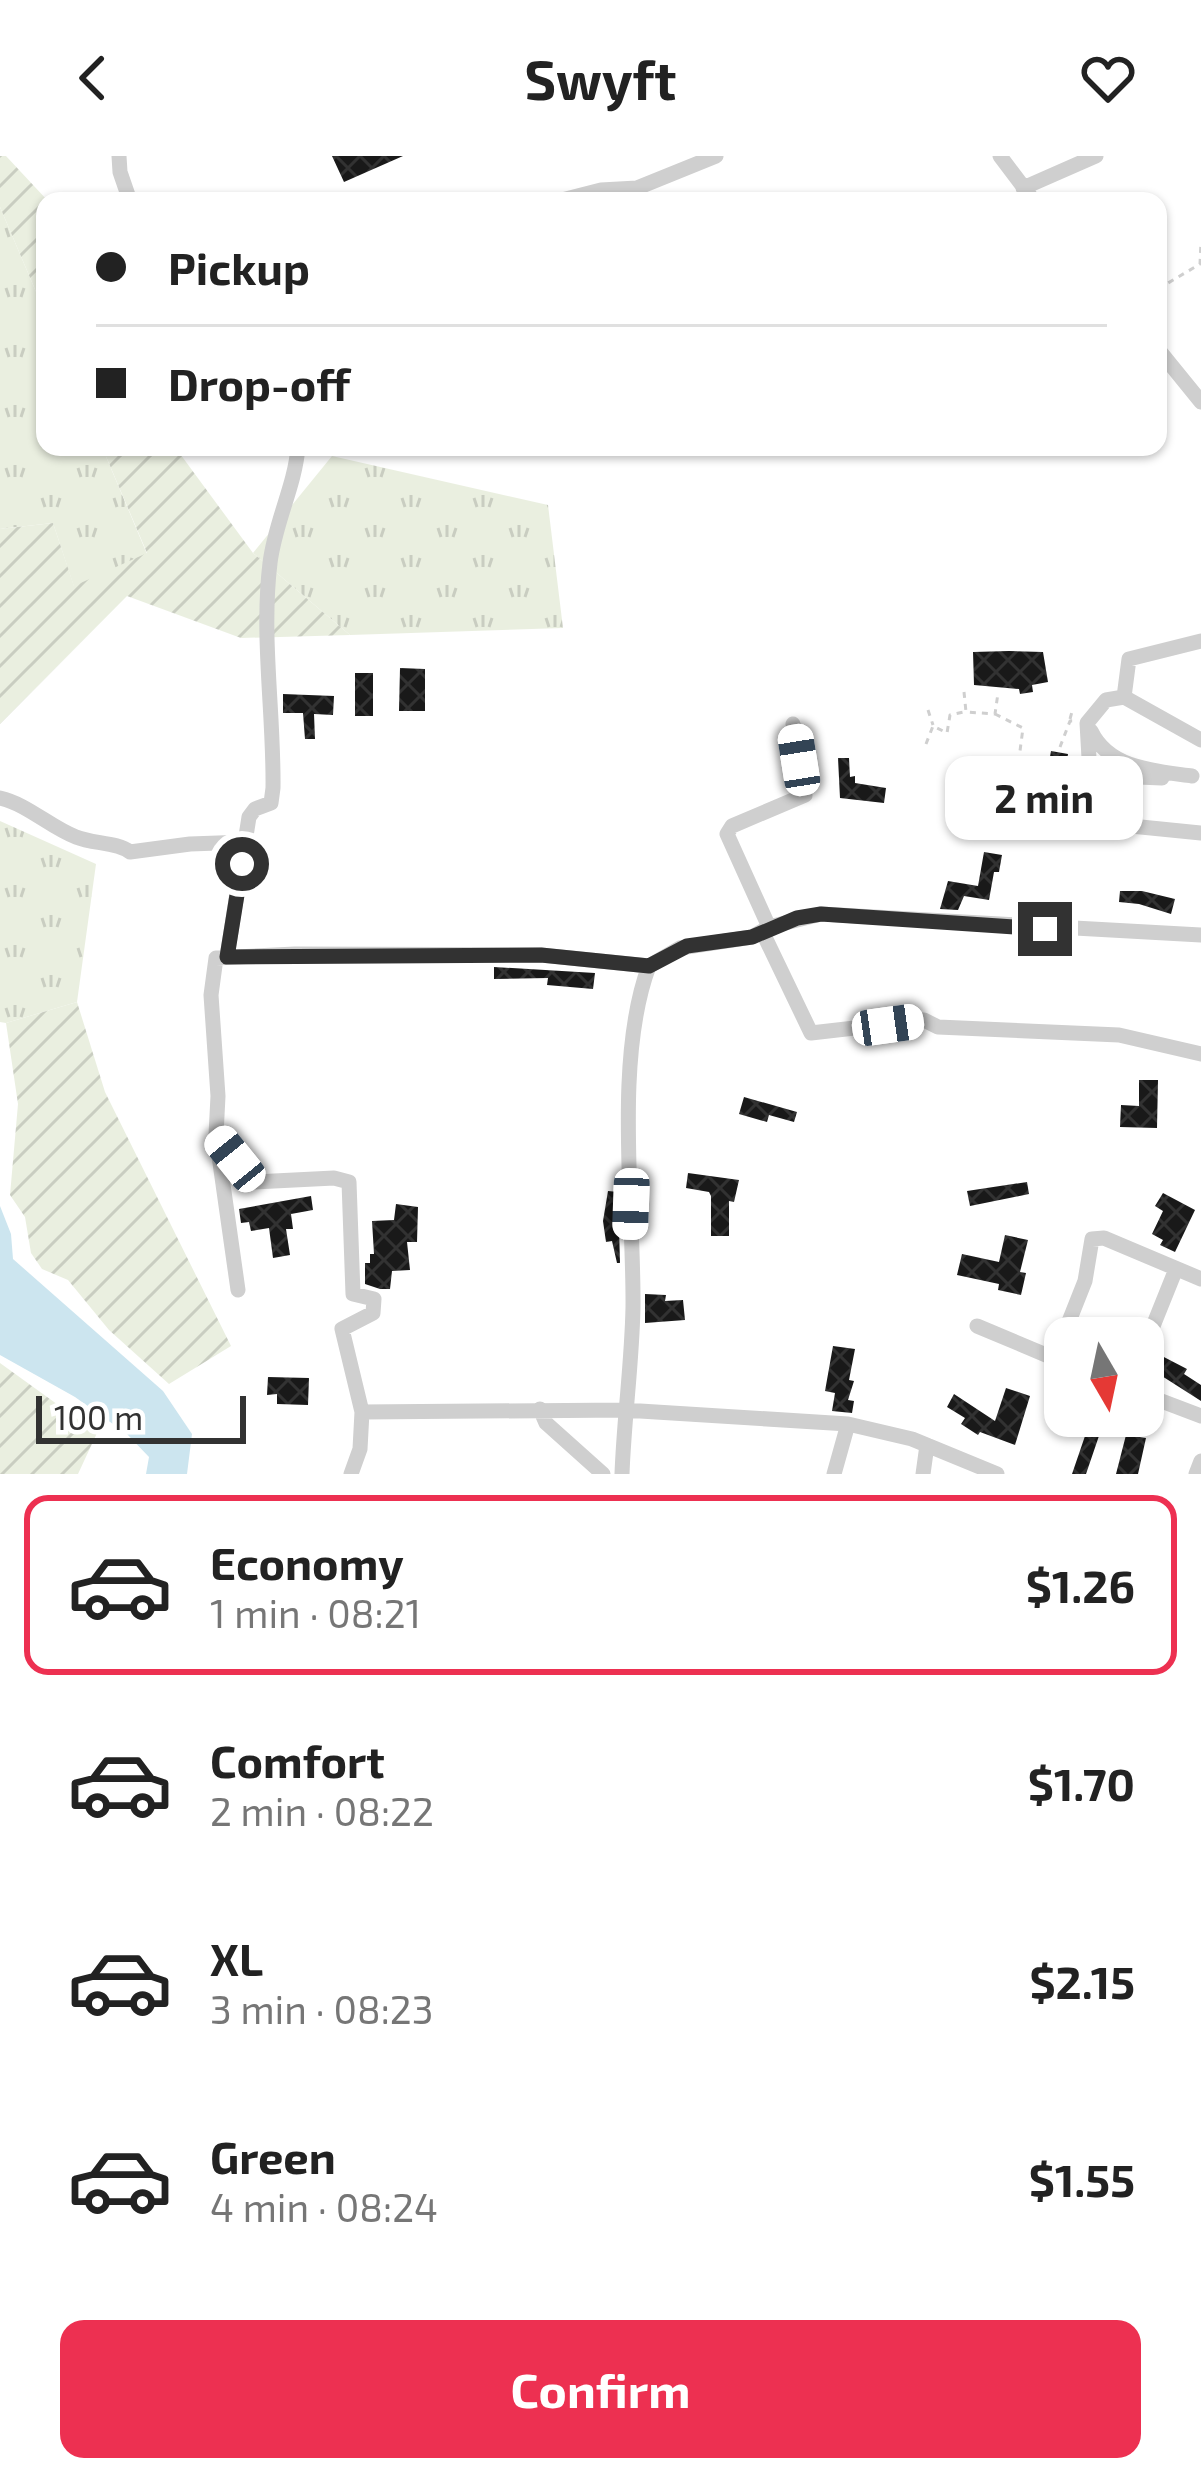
<!DOCTYPE html>
<html lang="en">
<head>
<meta charset="utf-8">
<style>
	body { margin:0; font-family:"Exo 2",sans-serif; background:#f6f6f6; color:#222; height:100vh; display:flex; flex-direction:column; font-size:45px; white-space:nowrap }
	* { box-sizing:border-box; margin:0 }
	p { font-size:39px; color:#767676 }
	.icon { flex:none; width:66px; height:66px; fill:none; stroke:currentColor; stroke-width:2; stroke-linecap:round; stroke-linejoin:round }
	.map { position:relative; height:1318px; overflow:hidden }
	.side { display:flex; flex-direction:column; background:#fff; flex:1 }
	.side>* { flex:none }
	.banner { position:absolute; left:36px; top:36px; width:1131px; height:264px; border-radius:24px; box-shadow:0 3px 9px #0004; display:grid; align-content:center; height:264px; padding:0 60px; background:#fff }
	.needle { width:78px; rotate:171deg }
	.fabs { position:absolute; left:1044px; top:1161px; display:grid; gap:24px }
	.fabs a { display:grid; place-items:center; width:120px; height:120px; border-radius:24px; background:#fff; box-shadow:0 3px 9px #0004; font-size:60px }
	.scale { position:absolute; left:36px; bottom:30px; width:210px; box-sizing:border-box; padding-left:12px; border:6px solid #323232; border-top:0; font-size:33px; line-height:42px; white-space:nowrap; color:#323232; -webkit-text-stroke:9px #fff; paint-order:stroke }
	.end { position:absolute; width:54px; height:54px; margin:-27px; border:15px solid #323232; background:#fff; box-shadow:0 0 0 6px #fff }
	.from { border-radius:50% }
	.bubble { position:absolute; height:84px; border-radius:24px; background:#fff; box-shadow:0 3px 9px #0004; font-size:39px; font-weight:700; line-height:84px; text-align:center }
	.car { position:absolute; width:36px; height:72px; margin:-36px -18px; border-radius:15px; box-shadow:0 0 9px 3px #0007; background:linear-gradient(#fff 24%,#345 0 40%,#fff 0 76%,#345 0 86%,#fff 0) }
	.banner b { display:flex; align-items:center; gap:42px; height:114px; font-size:45px }
	.banner b+b { border-top:3px solid #e0e0e0 }
	.banner i { width:30px; height:30px; background:#222 }
	ul { padding:21px 0 0; list-style:none }
	li { display:flex; align-items:center; gap:36px; height:180px; margin:0 24px 18px; padding:0 36px; border:6px solid transparent; border-radius:24px }
	li div { flex:1 }
	li b { display:block; font-size:45px }
	li em { font-style:normal; font-weight:700 }
	li.on { border-color:#ed3051 }
	li>.icon { width:108px; height:108px; stroke-width:1.5 }
	.primary-button { display:flex; gap:24px; margin-top:auto; padding:24px 60px }
	.primary-button a { flex:1; height:138px; border-radius:24px; background:#ed3051; color:#fff; font-size:48px; font-weight:700; line-height:138px; text-align:center }
	header { display:flex; justify-content:space-between; align-items:center; height:156px; padding:0 60px; background:#fff; font-size:54px; font-weight:700 }
	.map>svg:first-child { display:block }
	.grass { fill:url(#grass-tufts) }
	.garden { fill:url(#garden-furrows) }
	.water { fill:#cce5ef }
	.building { fill:url(#building-cross-hatch) }
	.lines { fill:none; stroke-linecap:round; stroke-linejoin:round }
	.path { stroke:#cfcfcf; stroke-width:3; stroke-dasharray:6 6; stroke-linecap:butt }
	.minor { stroke:#cfcfcf; stroke-width:15 }
	.route { stroke:#323232; stroke-width:15 }
</style>
</head>
<body>
<header><svg class="icon" aria-label="back" viewBox="0 0 24 24"><path d="M15 5l-7 7 7 7"/></svg>Swyft<svg class="icon" aria-label="heart" viewBox="0 0 24 24"><path d="M12 20l-8-8c-3-5 5-10 8-4 3-6 11-1 8 4z"/></svg></header>
<div class="map">
<svg width="1201" height="1318" viewBox="0 0 1201 1318">
	<defs>
		<pattern id="grass-tufts" width="24" height="20" patternUnits="userSpaceOnUse" patternTransform="scale(3)"><rect width="24" height="20" fill="#eaefe0"/><path d="M3 7l-1-3M5 7V3M7 7l1-3M15 17l-1-3M17 17v-4M19 17l1-3" fill="none" stroke="#c9cdc1"/></pattern>
		<pattern id="garden-furrows" width="10" height="10" patternUnits="userSpaceOnUse" patternTransform="scale(3)"><rect width="10" height="10" fill="#eaefe0"/><path d="M-1 1l2-2M0 10L10 0M9 11l2-2" fill="none" stroke="#c9cdc1"/></pattern>
		<pattern id="building-cross-hatch" width="8" height="8" patternUnits="userSpaceOnUse" patternTransform="scale(3)"><rect width="8" height="8" fill="#191919"/><path d="M0 0l8 8M0 8l8-8" fill="none" stroke="#323232"/></pattern>
	</defs>
	<rect width="100%" height="100%" fill="#fff"/>
	<path class="grass" d="M0,51L45,157V291H102L147,398L74,431L53,367L0,373Z
		M332,300L548,349L563,472L350,479L253,397Z
		M0,665L96,708L77,846L6,867L0,866Z"/>
	<path class="garden" d="M0,0H6L48,45L45,157L0,51Z
		M102,291H175L253,397L350,479L241,482L127,440L0,568V373L53,367L74,430L147,397Z
		M77,846L105,936L231,1190L169,1228L109,1174L68,1124L42,1113L31,1097L25,1061L10,1039L18,948L6,867Z
		M0,1207L97,1277L78,1318H0Z"/>
	<path class="water" d="M0,1050L11,1078L13,1103L163,1235L192,1278L187,1318H146L149,1301L127,1278L75,1241L0,1199Z"/>
	<path class="building" d="M332,0H403L344,26Z
		M1009,495L1043,496L1048,526L1032,529L1033,536L1020,538L1019,533L974,529L973,496Z
		M400,512L425,513V555H399Z
		M355,517H373V560H355Z
		M283,538L334,540L333,559L314,558L315,583H305L303,557H283Z
		M1051,595L1068,598L1066,611L1078,613L1077,625L1064,623L1063,635L1049,633L1047,625L1046,633L1020,634L1019,613L1048,612Z
		M838,602H849L850,621L855,620V627L886,632L884,647L840,642Z
		M984,696L1002,699L999,716H994L989,744L964,740L958,754L940,753L948,725L978,730Z
		M1120,735H1142L1175,743L1171,758L1139,748L1119,746Z
		M494,811L595,817L593,833L547,829L548,822L494,823Z
		M1139,924H1158L1157,972L1120,971L1121,949L1139,950Z
		M744,941L797,956L794,966L769,959L767,966L739,958Z
		M688,1017L739,1024L734,1046L729,1045V1080H711V1040L709,1036L686,1032Z
		M1027,1026L1029,1038L970,1050L967,1035Z
		M608,1035L618,1036L620,1107H617L612,1085L606,1086L603,1065Z
		M1163,1037L1195,1054L1175,1096L1160,1089L1163,1084L1152,1078L1163,1055L1155,1050Z
		M311,1040L313,1054L291,1058L293,1073H286L290,1099L273,1102L269,1072L251,1075L249,1066L241,1067L239,1053Z
		M396,1048L418,1051L417,1086H407L410,1114L392,1115L390,1133H380L365,1128V1107H370V1098H374L372,1065L394,1064Z
		M1005,1079L1028,1084L1020,1116L1026,1117L1021,1139L998,1134L999,1128L957,1119L962,1098L999,1106Z
		M645,1138L666,1139L665,1145L683,1144L685,1164L645,1167Z
		M833,1190L855,1193L849,1224L854,1225L848,1244L854,1245L852,1257L832,1255L835,1237L825,1235Z
		M1160,1199L1187,1213L1184,1218L1201,1229V1245L1154,1215Z
		M268,1221L309,1222L308,1249L277,1248V1238L267,1239Z
		M1006,1232L1030,1240L1015,1289L980,1276L978,1279L961,1268L965,1262L947,1251L954,1238L995,1265Z
		M1075,1260L1118,1267L1115,1278L1101,1274L1086,1318H1072L1085,1280L1069,1273Z
		M1126,1279L1146,1282L1138,1318H1116Z"/>
	<g class="lines">
		<path class="path" d="M1158,133L1200,108L1201,85
			M964,536L966,556L995,558L998,537
			M928,554L933,569
			M995,558L1023,572L1015,633L1038,659L1045,650L1062,655
			M1070,563L1073,552
			M926,588L933,570L947,577L950,559L964,556
			M1060,591L1070,565H1074
			M1052,637L1062,655H1071"/>
		<path class="minor" d="M119,0L120,16L130,45
			M1000,0L1034,45
			M1023,32L1096,0
			M558,45L601,34L637,32L716,0
			M1158,193L1201,246
			M1201,485L1129,503L1124,541L1201,584
			M1124,541L1106,544L1087,567L1090,619L1084,653L1131,670L1201,677
			M1091,575C1109,613 1155,615 1192,620
			M1090,619L1162,622
			M0,642C27,648 50,671 76,681C93,688 117,686 130,696L190,688L246,686
			M769,771L727,678L732,670L805,639L793,568
			M762,775L811,877L924,864L938,871L1119,879L1201,898
			M227,801L249,661L255,653L271,647L273,632C274,558 261,481 270,407C275,366 295,330 298,291
			M216,979L254,1026L334,1022L349,1026L353,1138L374,1143L373,1157L342,1173L362,1256L624,1254L848,1268L912,1283L997,1318
			M238,1134L216,979L218,940L211,839L216,802L295,798L541,799L649,810
			M977,1170L1065,1207
			M1143,1195L1176,1113
			M1063,1206L1062,1183L1085,1125L1092,1083L1104,1082L1201,1123
			M1143,1238L1201,1260
			M540,1253L546,1267L603,1318
			M351,1318L360,1293L362,1256
			M622,1318C624,1262 632,1207 633,1151C634,1050 614,903 649,810L680,792L752,781L769,771L821,758L1201,779
			M834,1318L848,1268
			M923,1318L927,1289
			M1196,1318L1201,1305"/>
	</g>
	<g class="lines">
		<path class="route" d="M242,708L227,801L541,799L649,810L687,790L752,781L797,762L821,758L1045,773"/>
	</g>
</svg>
<div class="fabs">
<a><svg class="needle" viewBox="-14 -14 28 28"><path d="M0-13l5 13h-10z" fill="#e53935"/><path d="M0 13l5-13h-10z" fill="#767676"/></svg></a>
</div>
<div class="scale">100 m</div>
<i class="end from" style="left:242px;top:708px"></i>
<i class="end" style="left:1045px;top:773px"></i>
<div class="bubble" style="left:945px;top:600px;width:198px">2 min</div>
<i class="car" style="left:799px;top:604px;rotate:351deg"></i>
<i class="car" style="left:888px;top:869px;rotate:82deg"></i>
<i class="car" style="left:235px;top:1003px;rotate:321deg"></i>
<i class="car" style="left:631px;top:1048px;rotate:182deg"></i>
<div class="banner">
<b><i class="from"></i>Pickup</b>
<b><i></i>Drop-off</b>
</div>
</div>
<section class="side">
<ul>
<li class="on"><svg class="icon" aria-label="car" viewBox="0 0 24 24"><path d="M5 17H2v-5l4-1 3-4h7l3 4 3 1v5h-3M9 17h6M6 11h13"/><circle cx="7" cy="17" r="2"/><circle cx="17" cy="17" r="2"/></svg><div><b>Economy</b><p>1 min · 08:21</p></div><em>$1.26</em></li>
<li><svg class="icon" aria-label="car" viewBox="0 0 24 24"><path d="M5 17H2v-5l4-1 3-4h7l3 4 3 1v5h-3M9 17h6M6 11h13"/><circle cx="7" cy="17" r="2"/><circle cx="17" cy="17" r="2"/></svg><div><b>Comfort</b><p>2 min · 08:22</p></div><em>$1.70</em></li>
<li><svg class="icon" aria-label="car" viewBox="0 0 24 24"><path d="M5 17H2v-5l4-1 3-4h7l3 4 3 1v5h-3M9 17h6M6 11h13"/><circle cx="7" cy="17" r="2"/><circle cx="17" cy="17" r="2"/></svg><div><b>XL</b><p>3 min · 08:23</p></div><em>$2.15</em></li>
<li><svg class="icon" aria-label="car" viewBox="0 0 24 24"><path d="M5 17H2v-5l4-1 3-4h7l3 4 3 1v5h-3M9 17h6M6 11h13"/><circle cx="7" cy="17" r="2"/><circle cx="17" cy="17" r="2"/></svg><div><b>Green</b><p>4 min · 08:24</p></div><em>$1.55</em></li>
</ul>
<div class="primary-button"><a>Confirm</a></div>
</section>
</body>
</html>
